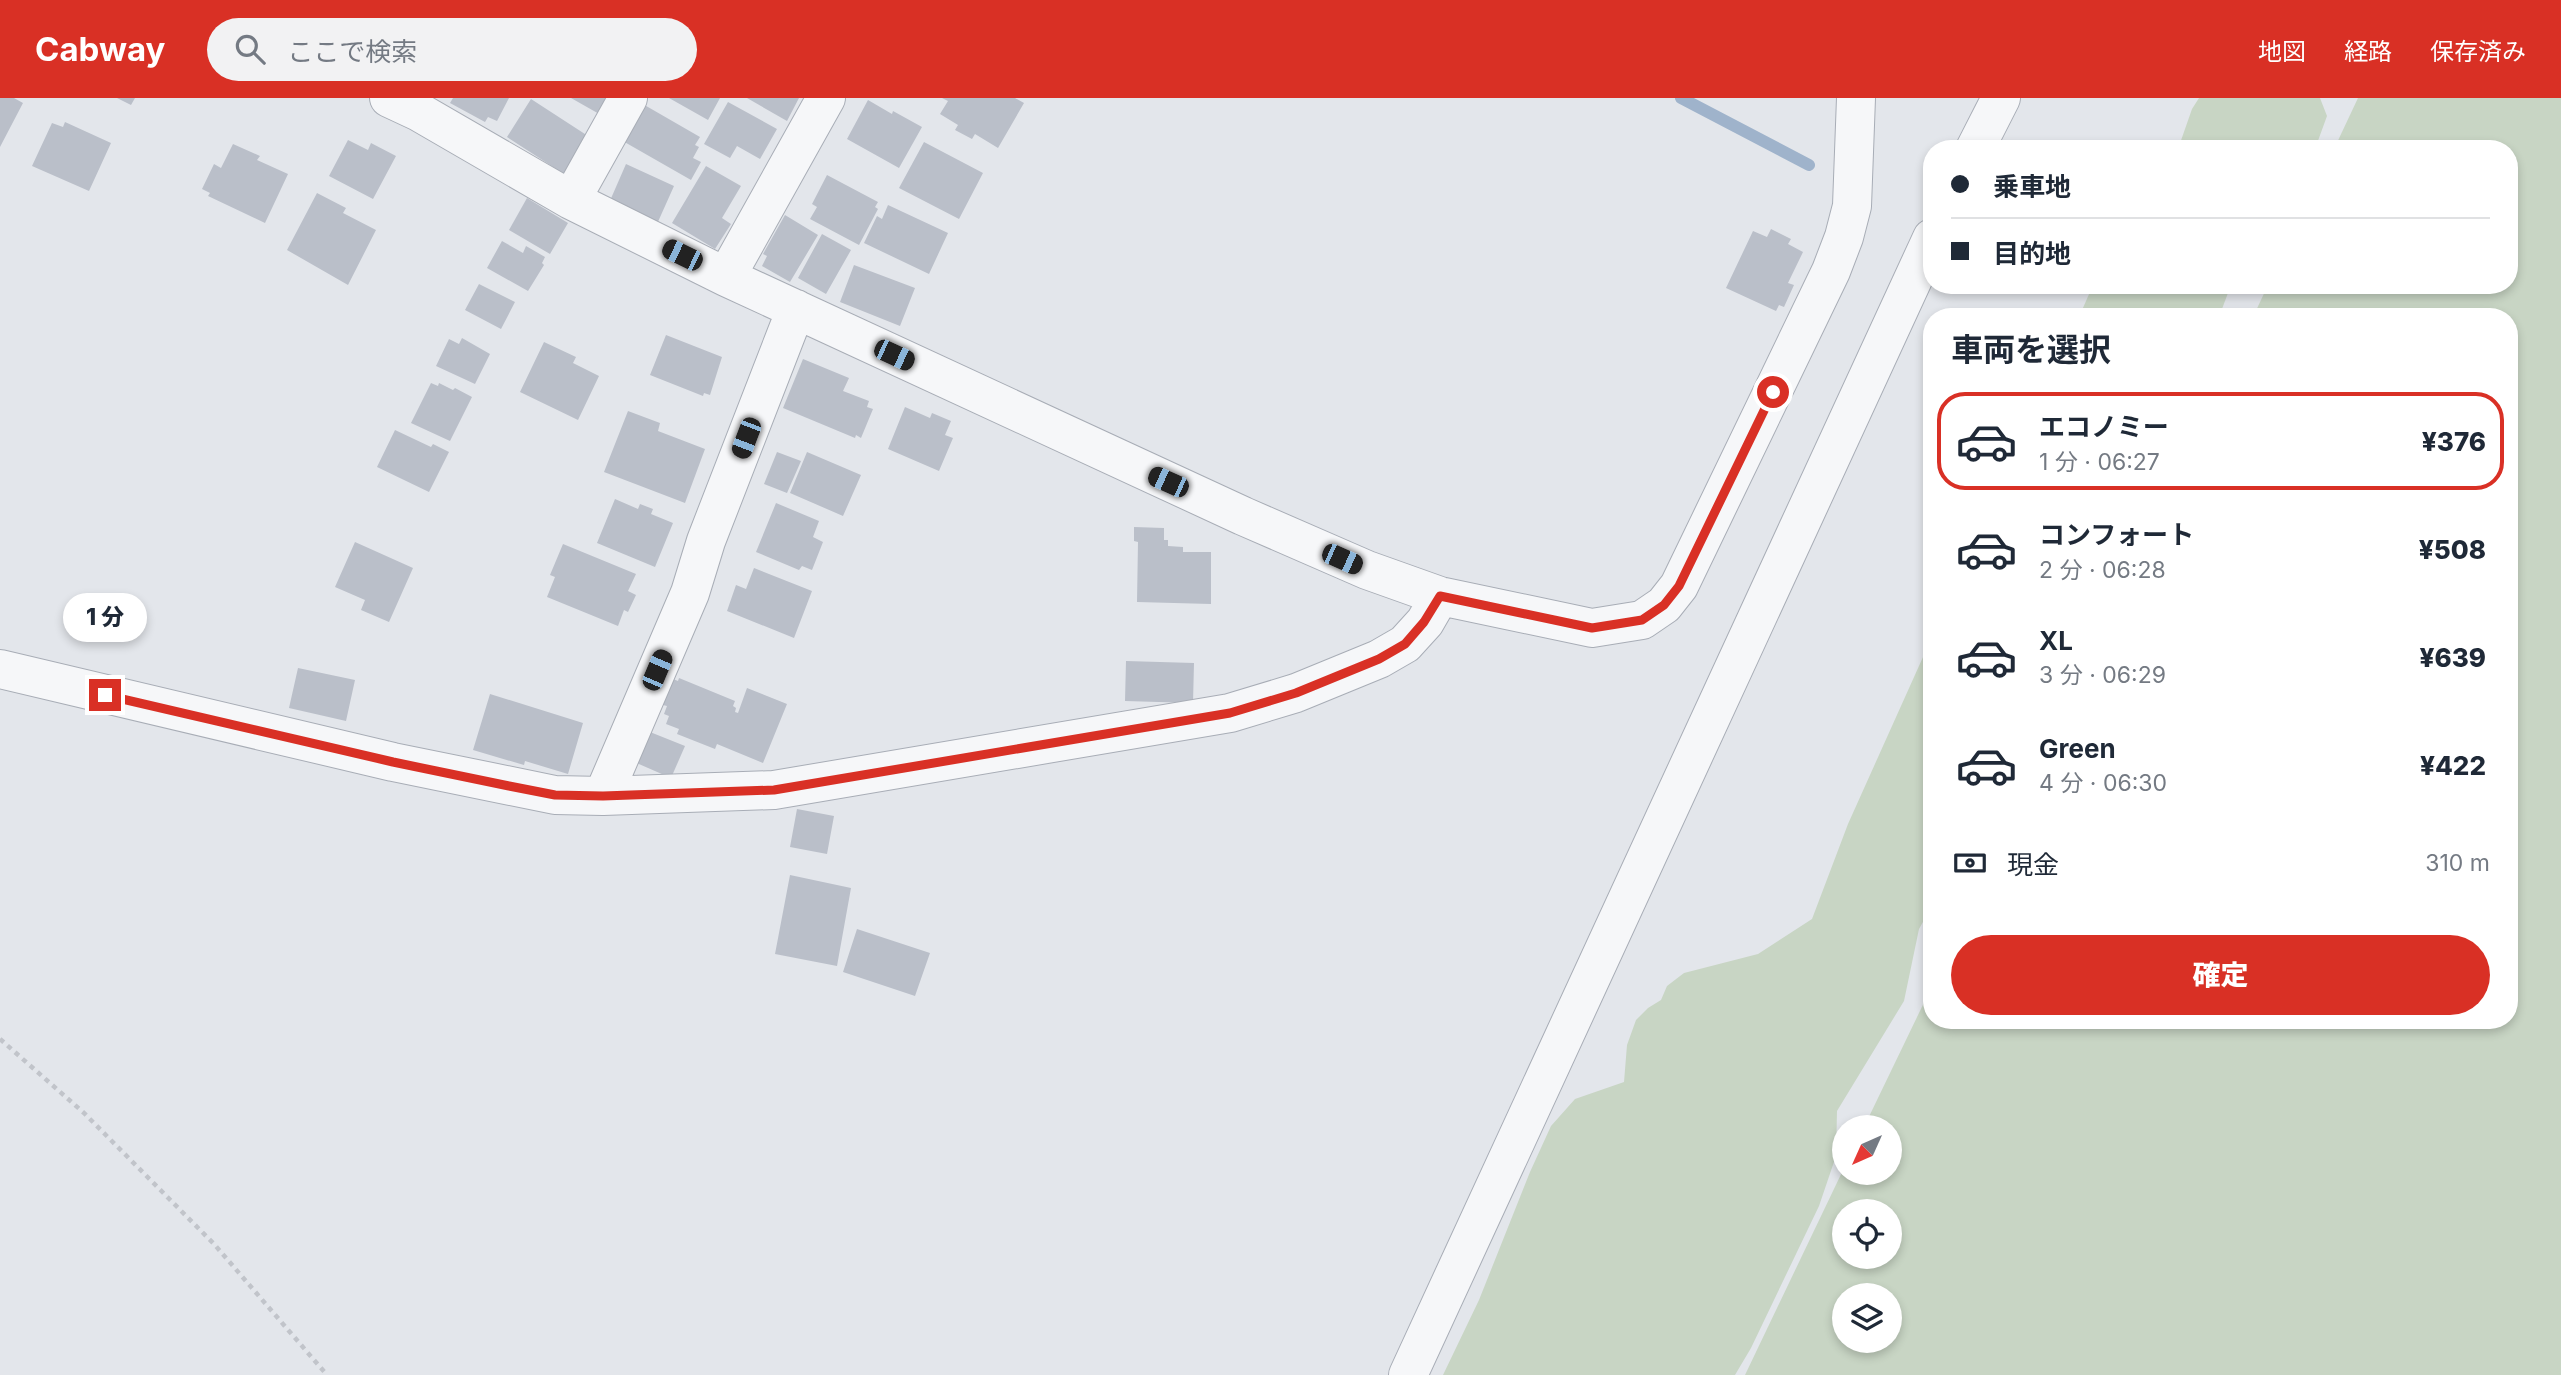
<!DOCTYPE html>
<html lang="ja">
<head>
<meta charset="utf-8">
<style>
	body { margin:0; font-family:Inter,"Noto Sans JP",sans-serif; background:#f2f2f3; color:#1f2937; height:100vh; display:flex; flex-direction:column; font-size:26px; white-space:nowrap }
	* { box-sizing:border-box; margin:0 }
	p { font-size:23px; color:#747a83 }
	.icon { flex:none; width:38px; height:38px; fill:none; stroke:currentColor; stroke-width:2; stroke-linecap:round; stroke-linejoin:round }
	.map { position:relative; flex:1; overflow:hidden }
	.details { position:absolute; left:1923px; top:210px; width:595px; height:721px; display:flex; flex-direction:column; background:#fff; border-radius:28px; box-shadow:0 4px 10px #0003 }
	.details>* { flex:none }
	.banner { position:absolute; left:1923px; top:42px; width:595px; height:154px; border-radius:28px; box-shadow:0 4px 10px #0003; display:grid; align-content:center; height:154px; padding:0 28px; background:#fff }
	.needle { width:46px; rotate:225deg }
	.fabs { position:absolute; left:1832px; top:1017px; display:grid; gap:14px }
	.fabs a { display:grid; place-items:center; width:70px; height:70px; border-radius:50%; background:#fff; box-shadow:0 4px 10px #0003; font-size:35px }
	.end { position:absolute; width:32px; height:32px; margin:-16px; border:9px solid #d93025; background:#fff; box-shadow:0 0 0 4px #fff }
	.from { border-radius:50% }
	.bubble { position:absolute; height:49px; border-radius:24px; background:#fff; box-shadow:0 4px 10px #0003; font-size:23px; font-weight:800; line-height:49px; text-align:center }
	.car { position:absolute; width:21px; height:42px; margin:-21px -10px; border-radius:9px; box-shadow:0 0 5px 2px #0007; background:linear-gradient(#222 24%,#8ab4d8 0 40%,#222 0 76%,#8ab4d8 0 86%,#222 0) }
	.banner b { display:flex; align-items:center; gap:24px; height:66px; font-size:26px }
	.banner b+b { border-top:2px solid #e0e1e3 }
	.banner i { width:18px; height:18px; background:#1f2937 }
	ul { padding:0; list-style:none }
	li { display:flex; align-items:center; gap:21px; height:98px; margin:0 14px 10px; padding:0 14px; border:4px solid transparent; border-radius:28px }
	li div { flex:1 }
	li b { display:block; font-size:26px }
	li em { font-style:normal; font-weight:800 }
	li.current { border-color:#d93025 }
	li>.icon { width:63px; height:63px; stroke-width:1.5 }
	h2 { padding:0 28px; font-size:32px; line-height:84px }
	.pay { display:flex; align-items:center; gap:18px; height:77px; padding:0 28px; font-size:26px }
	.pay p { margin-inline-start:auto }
	.primary-button { display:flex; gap:14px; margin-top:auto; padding:14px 28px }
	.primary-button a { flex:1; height:80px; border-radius:42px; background:#d93025; color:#fff; font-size:28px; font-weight:800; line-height:80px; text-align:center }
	header { display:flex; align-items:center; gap:42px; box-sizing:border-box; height:98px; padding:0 35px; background:#d93025; color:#fff }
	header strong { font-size:33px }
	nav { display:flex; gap:38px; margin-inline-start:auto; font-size:24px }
	.search { width:490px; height:63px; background:#f2f2f3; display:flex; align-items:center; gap:18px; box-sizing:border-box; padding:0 24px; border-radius:38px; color:#747a83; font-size:26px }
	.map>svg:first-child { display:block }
	.green { fill:#c8d5c4; fill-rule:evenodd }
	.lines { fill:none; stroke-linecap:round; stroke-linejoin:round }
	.stream { stroke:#9fb3cb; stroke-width:12 }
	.building { fill:#babfc9 }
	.minor-casing { stroke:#a8adb6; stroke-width:40 }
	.path { stroke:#c1c4ca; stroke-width:4.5; stroke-dasharray:5 5; stroke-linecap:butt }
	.minor { stroke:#f6f7f9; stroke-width:38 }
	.route { stroke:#d93025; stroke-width:9 }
</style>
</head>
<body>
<header>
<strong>Cabway</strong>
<div class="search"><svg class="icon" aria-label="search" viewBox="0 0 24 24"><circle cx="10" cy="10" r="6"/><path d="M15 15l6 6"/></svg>ここで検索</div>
<nav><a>地図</a><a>経路</a><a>保存済み</a></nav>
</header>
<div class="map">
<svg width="2561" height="1277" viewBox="0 0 2561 1277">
	<rect width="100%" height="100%" fill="#e3e6eb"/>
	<path class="green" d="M2199,0H2320L2327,18L2315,51H2178L2192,11Z
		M2358,0H2561V1277H1745L1844,1070V1074H1890V1029H1864L1932,888V922H2510V219H2253L2268,187H2510V51H2334ZM1844,1113H1890V1158H1844ZM1844,1197H1890V1242H1844Z
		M2093,187H2231L2219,219H2079Z
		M1932,539V808L1919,831L1904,903L1837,1013L1836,1058L1819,1108L1751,1250L1735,1277H1443L1479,1202L1530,1074L1551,1028L1575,1001L1624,984L1627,947L1636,922L1648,910L1661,902L1667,888L1684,875L1758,856L1812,821L1848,726Z"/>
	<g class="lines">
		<path class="stream" d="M1681,0L1809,67"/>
	</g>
	<path class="building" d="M0,0H14L23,5L0,49Z
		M117,0H135L131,7Z
		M453,0H509L497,23L488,19L485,24L450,5Z
		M571,0H611L601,17Z
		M669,0H720L708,22Z
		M747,0H799L787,23Z
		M942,0H1015L1024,5L998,50L975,36L972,41L955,32L958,27L940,16L948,3Z
		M531,1L588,38L564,76L507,39Z
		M868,2L892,16L893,13L922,29L899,70L847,41Z
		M728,4L777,31L760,61L737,48L730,60L704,46Z
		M641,5L700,39L695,47L699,49L693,60L701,64L691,82L621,42Z
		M65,24L111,45L89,93L32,68L52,25L63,29Z
		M348,42L368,52L371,45L396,58L373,101L329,78Z
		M924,44L983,75L959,121L899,90Z
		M233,46L260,58L257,62L288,76L265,125L208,98L210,95L202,91L214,66L221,70Z
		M626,66L674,88L657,126L609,105Z
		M706,68L741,88L722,120L731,126L715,151L672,125Z
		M827,77L878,104L875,109L878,111L859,147L810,121L817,109L812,106Z
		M317,95L346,110L343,115L376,132L348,187L287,152Z
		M527,100L568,125L550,156L509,132Z
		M888,107L948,135L929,176L864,145L877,118L882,121Z
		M785,117L818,137L790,184L762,168L767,158L763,156Z
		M1771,131L1791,141L1788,146L1803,154L1788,185L1794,187L1784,209L1779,207L1776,213L1726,190L1753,133L1767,139Z
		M822,136L851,152L826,196L798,180Z
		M502,143L523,155L526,148L545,159L542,165L544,167L528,193L487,170Z
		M854,167L915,190L900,228L840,204Z
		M479,186L515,204L501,231L465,212Z
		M666,237L722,259L710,297L704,295L703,298L650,277Z
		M462,240L490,256L475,286L436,268L449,241L459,246Z
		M544,244L576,259L573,265L599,278L578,322L520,294Z
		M803,261L849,280L843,293L869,303L867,309L873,311L861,340L856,337L855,340L783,310Z
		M431,285L438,288L439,285L453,292L455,290L472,299L450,343L411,325Z
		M905,309L930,320L932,315L951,323L945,337L953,340L939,373L888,351Z
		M628,313L660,325L658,333L705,351L685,405L604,374Z
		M395,332L431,349L433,346L449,354L429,394L377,369Z
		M777,354L801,363L787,395L764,386Z
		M807,354L861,377L843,418L790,395Z
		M615,401L638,411L640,406L653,411L651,416L673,425L655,469L597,445Z
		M776,405L819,423L813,439L823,444L812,472L802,468L799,472L756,454Z
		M1134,429L1164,430V442H1168V448L1183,449V454H1211V506L1137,504L1138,444L1134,443Z
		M355,444L413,470L389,524L361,512L365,502L335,489Z
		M563,446L636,476L628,493L636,497L628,514L624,512L618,528L547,499L555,479L550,477Z
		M754,470L812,493L794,540L727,513L736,487L746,491Z
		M1126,563L1194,565L1193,605L1125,603Z
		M298,570L355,582L346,623L289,610Z
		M679,580L735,603L733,608L736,610L735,614L738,615L747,590L787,606L763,665L717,646L715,651L677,636L679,631L666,626L669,618L664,616L667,608L663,607L673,581L678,583Z
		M490,596L583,625L568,676L525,663L524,667L473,652Z
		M645,632L685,648L671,680L632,663Z
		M797,711L834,718L827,756L790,749Z
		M790,777L851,790L837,868L775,856Z
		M857,831L930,855L915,898L843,874Z"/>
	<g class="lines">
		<g class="minor-casing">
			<path id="minor" d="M389,0L419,14L571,102L726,179L1243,418L1367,472L1440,498L1592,530L1642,522L1664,507L1679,488L1831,173L1844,139L1852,108L1856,0
				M1975,51L2001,0
				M571,102L628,0
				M726,179L826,0
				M0,571L393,664L555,697L603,698L774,692L1230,615L1296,595L1379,561L1405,546L1425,524L1440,498
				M603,698L690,495L706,443L796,211
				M1408,1277L1932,140"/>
		</g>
		<path class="path" d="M0,941L84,1015L214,1146L327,1277"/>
		<use href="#minor" class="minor"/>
	</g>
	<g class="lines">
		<path class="route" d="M105,597L393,664L509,688L555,697L603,698L774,692L1230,615L1296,595L1379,561L1405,546L1424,524L1440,498L1592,530L1642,522L1664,507L1679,488L1773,294"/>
	</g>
</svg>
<div class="fabs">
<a><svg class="needle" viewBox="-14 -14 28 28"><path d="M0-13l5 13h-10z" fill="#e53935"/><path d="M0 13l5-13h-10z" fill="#747a83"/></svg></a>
<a><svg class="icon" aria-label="locate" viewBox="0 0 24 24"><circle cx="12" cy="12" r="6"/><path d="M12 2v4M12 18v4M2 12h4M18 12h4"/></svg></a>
<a><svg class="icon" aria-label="layers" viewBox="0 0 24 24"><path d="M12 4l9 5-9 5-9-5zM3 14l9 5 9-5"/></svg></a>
</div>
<i class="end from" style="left:1773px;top:294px"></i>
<i class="end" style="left:105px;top:597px"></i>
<div class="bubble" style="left:63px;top:495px;width:84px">1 分</div>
<i class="car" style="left:682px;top:157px;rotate:296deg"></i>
<i class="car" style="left:894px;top:257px;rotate:115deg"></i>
<i class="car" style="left:746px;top:340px;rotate:201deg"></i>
<i class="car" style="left:1168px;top:384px;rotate:294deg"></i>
<i class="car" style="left:1342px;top:461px;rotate:114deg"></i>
<i class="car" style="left:657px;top:572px;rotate:23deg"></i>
<div class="banner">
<b><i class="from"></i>乗車地</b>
<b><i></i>目的地</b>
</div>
<section class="details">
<h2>車両を選択</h2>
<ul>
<li class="current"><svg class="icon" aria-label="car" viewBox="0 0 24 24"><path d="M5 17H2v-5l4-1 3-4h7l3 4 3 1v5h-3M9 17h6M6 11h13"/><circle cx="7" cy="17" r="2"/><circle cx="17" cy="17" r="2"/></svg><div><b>エコノミー</b><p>1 分 · 06:27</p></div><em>¥376</em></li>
<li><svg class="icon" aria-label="car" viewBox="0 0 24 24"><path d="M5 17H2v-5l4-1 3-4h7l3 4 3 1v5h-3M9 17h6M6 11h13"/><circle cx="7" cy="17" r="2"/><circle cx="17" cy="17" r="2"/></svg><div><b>コンフォート</b><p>2 分 · 06:28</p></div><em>¥508</em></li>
<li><svg class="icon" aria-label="car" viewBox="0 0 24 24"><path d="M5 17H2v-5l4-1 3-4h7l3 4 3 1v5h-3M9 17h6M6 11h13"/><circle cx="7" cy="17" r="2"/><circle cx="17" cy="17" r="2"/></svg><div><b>XL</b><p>3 分 · 06:29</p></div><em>¥639</em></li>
<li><svg class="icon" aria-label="car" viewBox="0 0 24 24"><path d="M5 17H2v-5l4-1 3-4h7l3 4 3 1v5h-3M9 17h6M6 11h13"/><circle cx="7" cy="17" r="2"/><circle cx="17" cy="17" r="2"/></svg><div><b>Green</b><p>4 分 · 06:30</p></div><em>¥422</em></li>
</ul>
<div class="pay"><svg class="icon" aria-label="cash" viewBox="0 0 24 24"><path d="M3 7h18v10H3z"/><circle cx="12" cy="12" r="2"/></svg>現金<p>310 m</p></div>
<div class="primary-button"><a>確定</a></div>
</section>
</div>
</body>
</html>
